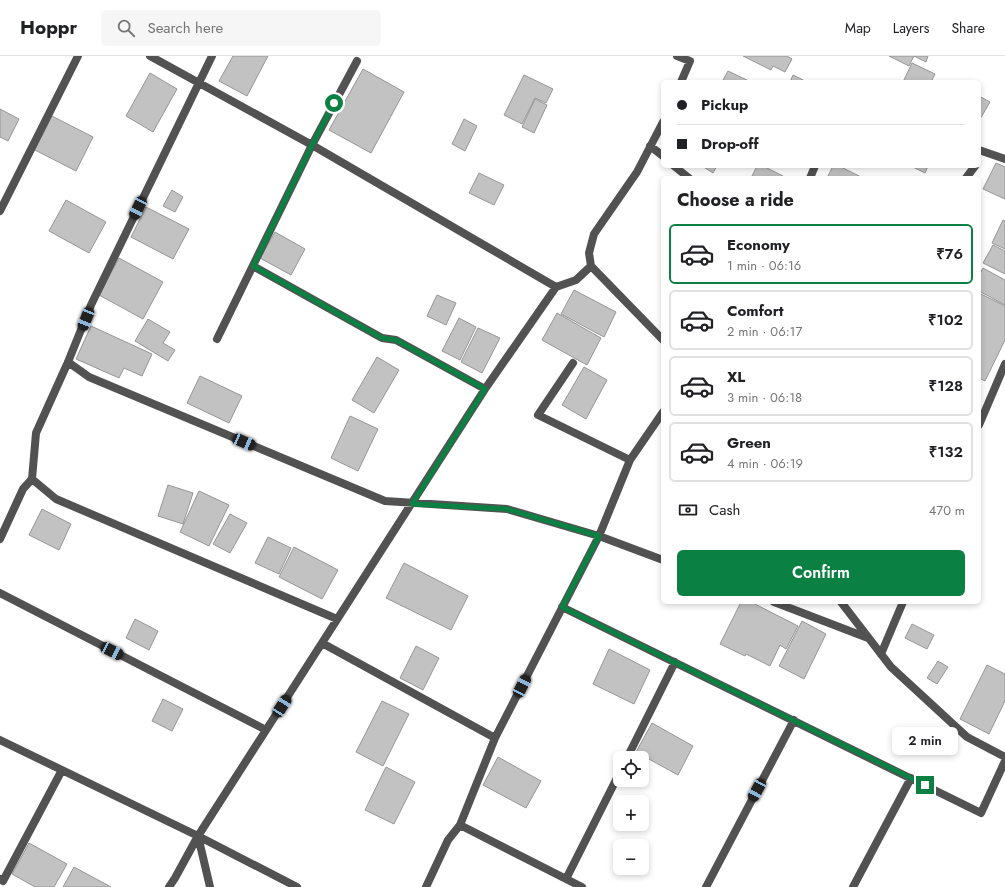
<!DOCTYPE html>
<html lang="en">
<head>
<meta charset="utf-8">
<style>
	body { margin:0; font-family:Jost,sans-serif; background:#f6f6f6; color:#202124; height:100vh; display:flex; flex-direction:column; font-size:15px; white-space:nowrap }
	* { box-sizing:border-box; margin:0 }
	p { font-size:13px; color:#757577 }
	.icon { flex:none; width:22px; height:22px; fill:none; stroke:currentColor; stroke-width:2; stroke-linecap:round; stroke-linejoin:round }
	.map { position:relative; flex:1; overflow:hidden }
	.panel { position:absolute; left:661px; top:120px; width:320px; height:428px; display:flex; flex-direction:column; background:#fff; border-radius:6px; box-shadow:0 2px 6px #0003 }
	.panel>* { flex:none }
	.banner { position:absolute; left:661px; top:24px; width:320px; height:88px; border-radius:6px; box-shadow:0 2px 6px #0003; display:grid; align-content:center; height:88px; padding:0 16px; background:#fff }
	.tools { position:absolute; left:613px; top:695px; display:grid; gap:8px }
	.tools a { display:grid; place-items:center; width:36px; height:36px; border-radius:6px; background:#fff; box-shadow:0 2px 6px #0003; font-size:20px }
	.end { position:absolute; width:18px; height:18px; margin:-9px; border:5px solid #0b8043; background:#fff; box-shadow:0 0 0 2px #fff }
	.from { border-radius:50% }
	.bubble { position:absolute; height:28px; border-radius:6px; background:#fff; box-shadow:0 2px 6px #0003; font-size:13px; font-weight:600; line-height:28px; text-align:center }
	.car { position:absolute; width:12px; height:24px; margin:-12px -6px; border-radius:5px; box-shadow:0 0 3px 1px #0007; background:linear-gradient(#222 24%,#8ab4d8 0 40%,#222 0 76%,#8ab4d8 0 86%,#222 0) }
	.banner b { display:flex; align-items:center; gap:14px; height:38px; font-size:15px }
	.banner b+b { border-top:1px solid #e0e0e0 }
	.banner i { width:10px; height:10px; background:#202124 }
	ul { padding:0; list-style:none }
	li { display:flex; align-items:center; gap:12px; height:60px; margin:0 8px 6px; padding:0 8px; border:2px solid #e0e0e0; border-radius:6px }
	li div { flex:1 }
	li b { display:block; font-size:15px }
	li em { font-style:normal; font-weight:600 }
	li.active { border-color:#0b8043 }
	li>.icon { width:36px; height:36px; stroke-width:1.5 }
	h2 { padding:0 16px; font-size:18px; line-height:48px }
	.pay { display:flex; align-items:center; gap:10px; height:44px; padding:0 16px; font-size:15px }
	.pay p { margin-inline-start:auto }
	.action { display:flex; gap:8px; margin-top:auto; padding:8px 16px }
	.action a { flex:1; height:46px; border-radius:6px; background:#0b8043; color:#fff; font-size:16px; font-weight:600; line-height:46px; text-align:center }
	header { display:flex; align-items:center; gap:24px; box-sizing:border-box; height:56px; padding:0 20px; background:#fff; border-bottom:1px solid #e0e0e0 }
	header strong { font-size:19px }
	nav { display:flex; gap:22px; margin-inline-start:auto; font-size:14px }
	.search { width:280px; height:36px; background:#f6f6f6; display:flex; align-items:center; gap:10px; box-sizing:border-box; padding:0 14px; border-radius:6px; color:#757577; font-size:15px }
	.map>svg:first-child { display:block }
	.building { fill:#c2c2c2; stroke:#969696 }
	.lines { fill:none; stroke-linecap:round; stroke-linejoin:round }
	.minor { stroke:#525252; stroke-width:8 }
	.route { stroke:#0b8043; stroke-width:5 }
</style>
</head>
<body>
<header>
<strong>Hoppr</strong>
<div class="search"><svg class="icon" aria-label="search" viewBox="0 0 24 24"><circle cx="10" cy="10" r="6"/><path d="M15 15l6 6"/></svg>Search here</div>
<nav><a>Map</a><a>Layers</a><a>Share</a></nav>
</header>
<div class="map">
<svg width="1005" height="831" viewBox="0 0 1005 831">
	<rect width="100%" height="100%" fill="#fff"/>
	<path class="building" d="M233,0H268L247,40L219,25Z
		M743,0H787L792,3L785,16L773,10L771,14Z
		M889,0H928L926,6L914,0L909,10Z
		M912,7L935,18L931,26H903Z
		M363,13L404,36L371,97L329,74Z
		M728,15L751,26H722Z
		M150,17L177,33L153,76L126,60Z
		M524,19L553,33L546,47L535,42L522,68L504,59Z
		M793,19L807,26H790Z
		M979,40L990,46L979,65Z
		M535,43L547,49L534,77L522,71Z
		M0,53L19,63L8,85L0,81Z
		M50,59L93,81L76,115L33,93Z
		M464,63L477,70L465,95L452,88Z
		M996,107L1005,111V143L983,133Z
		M702,110H717L713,117Z
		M757,110H763L783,120L782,122H751Z
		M833,110H839L863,122H827Z
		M911,110H928L925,117Z
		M479,117L504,129L494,149L469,137Z
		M172,134L183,141L175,156L163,150Z
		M66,144L106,166L89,197L49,175Z
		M146,151L189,173L173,203L131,181Z
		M1003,164L1005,165V193L992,187Z
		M275,176L305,193L291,219L260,202Z
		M993,189L1005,195V218L983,207Z
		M119,202L163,226L143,263L99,239Z
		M983,212L1005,224V249L979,235V219Z
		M574,234L616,256L604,281L561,258Z
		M979,237L1005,250V284L985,325L979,322Z
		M437,239L456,247L446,269L427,260Z
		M557,257L601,282L587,309L542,284Z
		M459,262L476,271L460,304L442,295Z
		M148,263L170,276L163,287L175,294L168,305L135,285Z
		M91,270L152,298L142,320L124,312L119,322L76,303Z
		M478,272L500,282L482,317L461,306Z
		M377,301L399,314L374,357L352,344Z
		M584,311L607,324L586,363L562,349Z
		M200,320L242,340L229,367L187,347Z
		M350,360L378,373L358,415L331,402Z
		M168,429L193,437L183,468L158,460Z
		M199,435L229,449L209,490L180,476Z
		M42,453L71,468L59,494L29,479Z
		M230,458L247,467L230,497L213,488Z
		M268,481L291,492L279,518L255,507Z
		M294,491L338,514L322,543L279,521Z
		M404,507L468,540L451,574L386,542Z
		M741,546H751L798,570L786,593L780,589L770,610L746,598L745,600L720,588Z
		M135,563L158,575L149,594L126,582Z
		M802,565L826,578L804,623L779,610Z
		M912,568L934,579L927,593L905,582Z
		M416,590L439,602L423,634L400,622Z
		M609,593L650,614L634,648L593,628Z
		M938,605L948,611L937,628L927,622Z
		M987,609L1005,618V645L989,678L960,663Z
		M163,643L183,653L172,675L152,665Z
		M382,645L409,658L383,710L356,696Z
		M652,667L693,690L678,719L636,696Z
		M498,701L541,725L526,752L483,729Z
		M386,711L415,726L394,768L365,754Z
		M29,787L67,808L54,831H35L12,818Z
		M74,811L111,831H63Z"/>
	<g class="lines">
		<path class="minor" d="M150,0L312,89L556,231
			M677,0L690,5L681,26
			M663,66L637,116L594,178L589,197L591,210L663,284
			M650,90L663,100
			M979,94L1005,103
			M674,110L689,122
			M810,122L815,110
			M966,122L975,110
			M0,155L78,0
			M253,210L382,282L396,284L485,333
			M217,283L312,89L357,5
			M68,306L89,321L385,445L507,453L599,480L663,504
			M573,307L538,359L630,404
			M979,369L1005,308
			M32,423L56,443L337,563
			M0,483L23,433L32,423L36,377L68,306L91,249L212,0
			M0,537L266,674
			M774,546L868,582
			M841,546L891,611L967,681L1005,701
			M562,551L981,757L1005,705
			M322,587L495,682
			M881,598L903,546
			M0,684L198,780L485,333L556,231L576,224L591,210
			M627,702L675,606
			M460,769L582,831
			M198,780L297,831
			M198,780L210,831
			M0,823L3,825L62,714
			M566,823L620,716
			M169,831L175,822L198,780
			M426,831L448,784L460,769L495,682L599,480L630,404L663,356
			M706,831L794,664
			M853,831L911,722"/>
	</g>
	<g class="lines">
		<path class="route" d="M334,47L312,89L253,210L382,282L396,284L485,333L412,448L507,453L599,480L562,551L925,729"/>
	</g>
</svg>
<div class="tools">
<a><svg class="icon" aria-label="locate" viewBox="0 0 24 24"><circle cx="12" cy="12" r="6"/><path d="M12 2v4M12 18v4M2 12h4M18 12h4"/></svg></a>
<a>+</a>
<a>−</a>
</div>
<i class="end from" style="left:334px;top:47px"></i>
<i class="end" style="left:925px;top:729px"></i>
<div class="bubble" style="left:892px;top:671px;width:66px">2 min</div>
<i class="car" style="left:138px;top:152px;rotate:206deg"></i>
<i class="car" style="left:86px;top:263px;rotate:202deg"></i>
<i class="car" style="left:244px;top:386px;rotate:113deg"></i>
<i class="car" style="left:112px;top:595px;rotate:117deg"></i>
<i class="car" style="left:522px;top:630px;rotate:27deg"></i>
<i class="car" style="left:282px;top:650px;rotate:33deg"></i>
<i class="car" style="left:757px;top:734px;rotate:208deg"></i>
<div class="banner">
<b><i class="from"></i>Pickup</b>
<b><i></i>Drop-off</b>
</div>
<section class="panel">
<h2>Choose a ride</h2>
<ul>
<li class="active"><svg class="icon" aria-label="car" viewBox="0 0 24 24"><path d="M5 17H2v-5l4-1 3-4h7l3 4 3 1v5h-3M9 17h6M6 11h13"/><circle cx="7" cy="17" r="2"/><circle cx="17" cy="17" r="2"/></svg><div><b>Economy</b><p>1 min · 06:16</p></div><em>₹76</em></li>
<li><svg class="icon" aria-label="car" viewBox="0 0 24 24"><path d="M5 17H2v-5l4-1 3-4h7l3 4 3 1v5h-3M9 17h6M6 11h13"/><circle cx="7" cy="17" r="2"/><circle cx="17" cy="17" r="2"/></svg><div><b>Comfort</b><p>2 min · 06:17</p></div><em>₹102</em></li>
<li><svg class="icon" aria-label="car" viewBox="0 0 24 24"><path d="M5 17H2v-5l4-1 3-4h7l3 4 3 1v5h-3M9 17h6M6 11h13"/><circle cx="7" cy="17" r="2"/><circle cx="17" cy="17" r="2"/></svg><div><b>XL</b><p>3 min · 06:18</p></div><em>₹128</em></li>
<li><svg class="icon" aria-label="car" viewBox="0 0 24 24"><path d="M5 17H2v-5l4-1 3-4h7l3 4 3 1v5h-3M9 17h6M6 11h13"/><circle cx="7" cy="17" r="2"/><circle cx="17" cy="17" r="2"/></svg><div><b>Green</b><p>4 min · 06:19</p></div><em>₹132</em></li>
</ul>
<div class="pay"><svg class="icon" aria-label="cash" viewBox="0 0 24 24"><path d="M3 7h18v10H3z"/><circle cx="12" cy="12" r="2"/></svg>Cash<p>470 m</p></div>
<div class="action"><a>Confirm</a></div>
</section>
</div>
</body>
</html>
